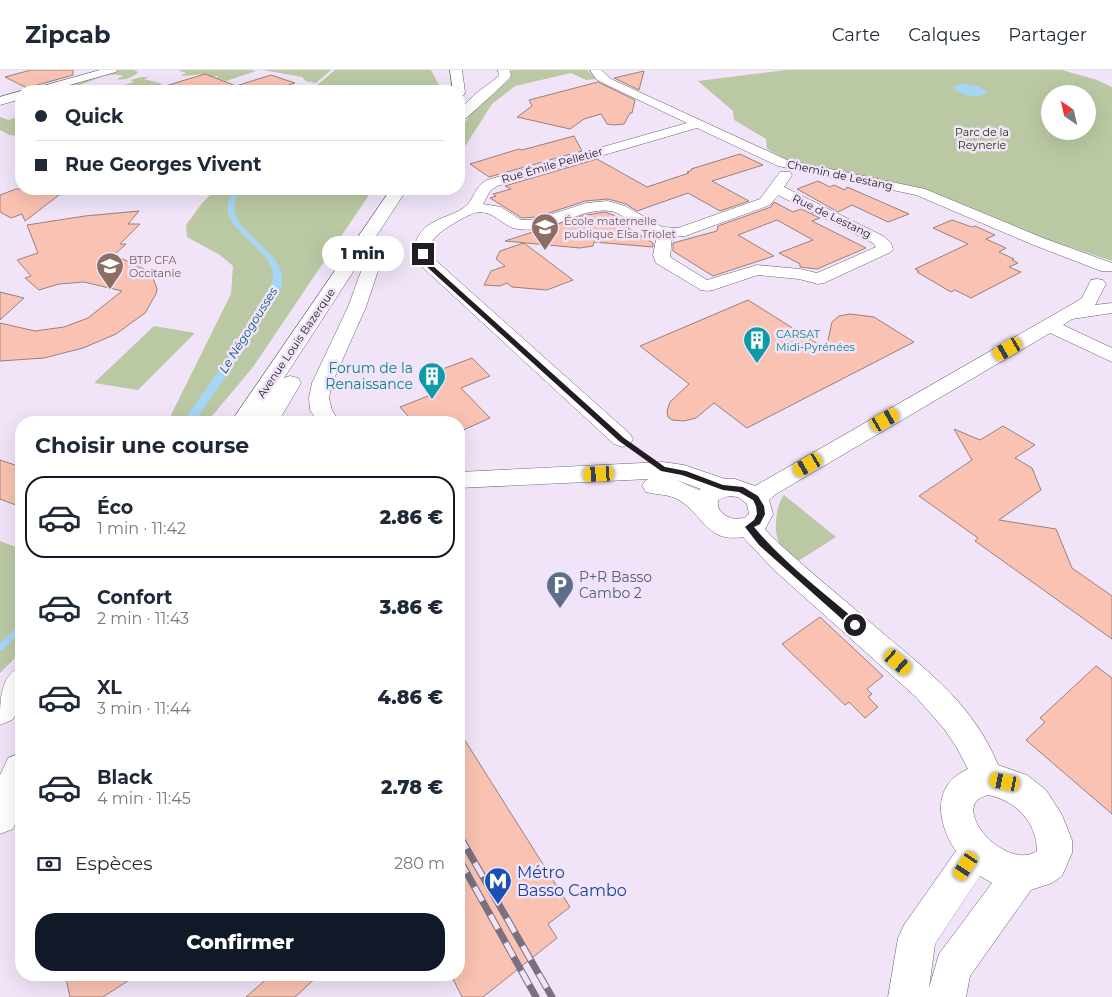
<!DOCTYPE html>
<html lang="fr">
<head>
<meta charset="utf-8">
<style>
	body { margin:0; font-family:Montserrat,sans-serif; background:#f6f6f7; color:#1f2937; height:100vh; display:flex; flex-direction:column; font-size:19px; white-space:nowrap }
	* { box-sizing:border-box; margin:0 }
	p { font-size:16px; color:#747a83 }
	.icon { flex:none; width:28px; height:28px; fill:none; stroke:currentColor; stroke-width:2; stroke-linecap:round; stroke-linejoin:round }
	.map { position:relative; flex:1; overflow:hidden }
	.details { position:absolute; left:15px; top:346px; width:450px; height:565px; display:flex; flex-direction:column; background:#fff; border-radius:20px; box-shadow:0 5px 20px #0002 }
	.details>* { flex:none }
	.top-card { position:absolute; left:15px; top:15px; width:450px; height:110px; border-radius:20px; box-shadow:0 5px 20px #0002; display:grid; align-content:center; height:110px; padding:0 20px; background:#fff }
	.needle { width:32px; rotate:326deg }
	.buttons { position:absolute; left:1041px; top:15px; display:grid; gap:10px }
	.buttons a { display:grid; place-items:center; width:55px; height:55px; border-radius:50%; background:#fff; box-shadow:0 5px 20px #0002; font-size:25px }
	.end { position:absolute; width:22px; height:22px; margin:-11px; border:6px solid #221d25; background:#fff; box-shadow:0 0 0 2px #fff }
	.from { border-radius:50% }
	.bubble { position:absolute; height:35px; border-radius:18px; background:#fff; box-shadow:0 5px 20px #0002; font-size:16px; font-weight:800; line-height:35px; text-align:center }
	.car { position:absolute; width:15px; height:30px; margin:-15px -8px; border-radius:6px; box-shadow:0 0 4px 1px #0007; background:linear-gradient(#f5c518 24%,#345 0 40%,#f5c518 0 76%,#345 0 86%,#f5c518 0) }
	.top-card b { display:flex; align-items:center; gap:18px; height:48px; font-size:19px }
	.top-card b+b { border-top:1px solid #e0e1e3 }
	.top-card i { width:12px; height:12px; background:#1f2937 }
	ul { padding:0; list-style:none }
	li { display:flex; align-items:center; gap:15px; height:82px; margin:0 10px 8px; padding:0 10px; border:2px solid transparent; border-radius:20px }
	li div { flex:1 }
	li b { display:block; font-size:19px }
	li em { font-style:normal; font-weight:800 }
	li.selected { border-color:#111827 }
	li>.icon { width:45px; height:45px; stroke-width:1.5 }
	h2 { padding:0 20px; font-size:22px; line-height:60px }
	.pay { display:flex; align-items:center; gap:12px; height:55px; padding:0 20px; font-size:19px }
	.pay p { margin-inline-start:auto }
	.action { display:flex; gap:10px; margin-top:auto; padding:10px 20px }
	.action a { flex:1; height:58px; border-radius:20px; background:#111827; color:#fff; font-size:20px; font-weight:800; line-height:58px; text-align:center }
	header { display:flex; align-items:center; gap:30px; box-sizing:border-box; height:70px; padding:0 25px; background:#fff; border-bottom:1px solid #e0e1e3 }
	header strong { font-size:24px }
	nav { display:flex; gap:28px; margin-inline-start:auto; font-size:18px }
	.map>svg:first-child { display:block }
	.green { fill:#bac9a3; fill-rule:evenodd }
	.water { fill:#a6d6f6 }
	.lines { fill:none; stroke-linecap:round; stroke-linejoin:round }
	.stream { fill:#a6d6f6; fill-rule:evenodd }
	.building { fill:#fac2b2; stroke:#99817a }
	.minor-casing { stroke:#695e70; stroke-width:1 }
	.major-casing { stroke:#695e70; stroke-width:1 }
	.minor { fill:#fff; fill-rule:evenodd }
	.major { fill:#fff; fill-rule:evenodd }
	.rail-casing { stroke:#79717f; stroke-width:7 }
	.rail { stroke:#f1e4f9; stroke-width:5; stroke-dasharray:16; stroke-linecap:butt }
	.route { fill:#221d25 }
	.labels { text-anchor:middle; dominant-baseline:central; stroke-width:5; stroke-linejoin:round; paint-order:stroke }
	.far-park-label { font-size:11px; fill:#273507; stroke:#f1e4f9 }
	.far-street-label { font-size:11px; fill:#221d25; stroke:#f1e4f9 }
	.far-education-label { font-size:11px; fill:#785e54; stroke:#f1e4f9; text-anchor:start }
	.far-culture-label { font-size:11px; fill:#0d838f; stroke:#f1e4f9; text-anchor:start }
	.far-water-label { font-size:12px; font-style:italic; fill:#06567b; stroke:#f1e4f9 }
	.culture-label { font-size:14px; fill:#0d838f; stroke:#f1e4f9; text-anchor:end }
	.service-label { font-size:14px; fill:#4e5e75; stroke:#f1e4f9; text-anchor:start }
	.near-transit-label { font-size:16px; fill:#164399; stroke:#f1e4f9; text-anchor:start }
</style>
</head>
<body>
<header>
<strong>Zipcab</strong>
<nav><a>Carte</a><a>Calques</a><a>Partager</a></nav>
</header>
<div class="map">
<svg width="1112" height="927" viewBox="0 0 1112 927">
	<rect width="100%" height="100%" fill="#f1e4f9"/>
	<path class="green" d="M112,0H134L138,2C134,7 123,11 117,9L123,6C109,1 90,12 77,16L79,17L63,21H41Z
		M178,0H248L256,1L226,11L216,8L219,6L213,7L205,4L183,6L181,5L186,3Z
		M263,0H331L316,13L306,11L302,7Z
		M335,0H431L439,15L438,21H310Z
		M513,0H587L596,9L586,10L571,3L515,16L492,34L462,81H459V62L474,38L510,9V2Z
		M786,0H1062L1097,10L1112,17V191L1036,166L933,122L903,114L795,95L767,79L766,69L734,50L733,41L698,11ZM1050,24H1088V61H1050Z
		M141,7H149L144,9L163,14L140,21H102L134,12L131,10Z
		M21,45V66L9,65L0,60V47L9,50Z
		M216,119H373L253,297L207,352L169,349L231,224L233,196L220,185L187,167L186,155L203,132Z
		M154,256L195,263L138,320L94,313Z
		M784,425L836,467L795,493L775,475L779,472C773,462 776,434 784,425Z
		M0,471L21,479V582L0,603Z"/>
	<path class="water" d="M960,14L978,16L988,22C979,29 961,26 953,18Z
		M236,119H241C210,164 297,175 280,221L226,306L197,348L187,346C202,325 273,226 273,207C273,173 204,156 236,119Z"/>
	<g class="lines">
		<path class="stream" d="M196,339L199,341L190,352H186L194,340Z
			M21,554V561L3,580L0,581V573L19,555Z"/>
	</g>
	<path class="building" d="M31,0H73V5L27,18L5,7Z
		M644,1L639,20L614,8Z
		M205,4L236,16L271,5L295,13L270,21H163L162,17Z
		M598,12L635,30L632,43H630L624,54L614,55L607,54L601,44L584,49L570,59L517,47L532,36L529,30Z
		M574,66L582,81L489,107L470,94L519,79L522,80Z
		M740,84L763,95L712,111L749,131L720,141L688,123L637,141L626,134L608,129L585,131L537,147L522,148L490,128L496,126L493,124L511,119L505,116L597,89L647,117L689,103L687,102L692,100L691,99Z
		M818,111L830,117L834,115L845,120L847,117L909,144L888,152L852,135L838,142L797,119Z
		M16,119H67L25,151L22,144L11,148L0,142V125Z
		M774,132L793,142L801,139L820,148L812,151L866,178L817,199L800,197V194L779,183L813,170L777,150L738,165L774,186L716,205L713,206L673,181V173L717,161L718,156L771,137Z
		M139,141L128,154H140L120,174H126L114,185L144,199L153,208L157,219L156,224L145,243L116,264L83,278L44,288L0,291V253L35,261L64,257L88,248L122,221L84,212L59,214L39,220L25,208L31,206L17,190L38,183L27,155L85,146Z
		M605,142L619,147L613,149L653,173V177L594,172L593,176L580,178L505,171L585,145Z
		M952,150L972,157L975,156L995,165L986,169L1006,178L999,182L1014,189L1012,190L1018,193L1009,197L1021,202L971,228L955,220L951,222L917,202L919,201L915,199L968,174L933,158Z
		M524,173L573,210L547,220L512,217L507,213L500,216L484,215L491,201L505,196L496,189L500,181Z
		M0,222L24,228L0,250Z
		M748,230L826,279L832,252L839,246L850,244L874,247L914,272L747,358L714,333L696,348L684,351L672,350L668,347L667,341L670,332L689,314L640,276Z
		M472,288L490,306L461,318L490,348L459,362V352H413L400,337L438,322L424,306Z
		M1003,356L1035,375L1015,388L1032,398L1041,420L999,450L1056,459L1072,498L1112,526V569L975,471L978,468L919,426L972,390L954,359L980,370Z
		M0,390L21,397V437L0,429Z
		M820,547L883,606L867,619L872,624L868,627L878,637L865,648L849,632L845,635L782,574Z
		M1096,596L1112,608V744L1026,670L1045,652L1040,648Z
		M459,661L570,837L548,854L557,868L483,927H462L451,905H459Z
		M65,905H137L103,927H70Z
		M271,905H319L295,927H246Z"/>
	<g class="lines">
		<g class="minor-casing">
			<path id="minor" d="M100,0H117L116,2L48,21H30L32,19Z
				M590,0H601L611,9L787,90L925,119L1043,168L1112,193V201H1101L1031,174L916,125L778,96L697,58L497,116L490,121L483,134L501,137L521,150H526L537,149L586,133L608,131L625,136L662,157L678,158L760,129L780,102H790L792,105L784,117L885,167L891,173L893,179L891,182L824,213L818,214L799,209L758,205L713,220L707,221L701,220L656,193L653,185L657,165L615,142C587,135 563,156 536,159C529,160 520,160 513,158C500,153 494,142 479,142C471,142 437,162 433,170C430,176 431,182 433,188L630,364L633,369L630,374L622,377L614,374L419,194C416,188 414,181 415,175C422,146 455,149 468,134C476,124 475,117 487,110L687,53L603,13L596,9ZM778,125L873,173L876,177L817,203L800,199L757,195L707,210L670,187L672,167L685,166L770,135Z
				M21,21V29L0,35V27Z
				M378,172L384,174L386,177L366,237L332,313L329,328L332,340L339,352H318L310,340L309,328L312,313L348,237L370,177L372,174Z
				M1097,209L1103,210L1106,214L1095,235L1112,233V243L1072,249L1063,255L1112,278V292L1050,263L776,424L769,430L773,444L765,459L771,466C807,500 846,531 884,564C931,604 974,636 998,695L1027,705L1046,720L1062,745L1072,770V783L1062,806L1052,813L1031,820L970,906L966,927H888L898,868L904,855L956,781C937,753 931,715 968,699L957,678L945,660L916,627L774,500L743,467C706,473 704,445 679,430C669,424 657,425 646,422L642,416L646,410L649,409L459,418V402L663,392L684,395L725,409H735L755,416L1074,233L1082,228L1091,210ZM676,410L701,419L699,420ZM729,426L738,427L747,434L749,444L744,448L735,449C725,447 716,441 718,430ZM988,725C1015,730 1037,752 1037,781C1011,799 964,755 975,733C978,728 983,727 988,725ZM980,806L992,813L939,884L929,918L935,874Z"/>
		</g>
		<g class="major-casing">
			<path id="major" d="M450,0H462L465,22L464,25L459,26V21H453Z
				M498,0H510L511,6C507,12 463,52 459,53V41L474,25L499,6Z
				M391,119H407L284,308L290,306L298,308L301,313L278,352H231Z
				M21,596V637L12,650L0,655C0,628 0,607 21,596Z
				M21,683V740L13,759L0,764V705L8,688Z"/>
		</g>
		<use href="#minor" class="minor"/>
		<use href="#major" class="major"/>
		<g class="rail-casing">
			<path id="rail" d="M459,765L552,927
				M459,789L536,927"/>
		</g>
		<use href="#rail" class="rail"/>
	</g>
	<path class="route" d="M421,183H425L432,195L624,368L665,397L686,401L723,415L743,417L758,426L764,436L765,444L760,454L754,457C784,493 823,522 858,552V558H852L759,475L745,457L754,450L757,444L756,436L753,430L739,422L723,420L682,405L661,401L619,371L428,198Z"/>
	<defs>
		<g id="school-pin" transform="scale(1.4375)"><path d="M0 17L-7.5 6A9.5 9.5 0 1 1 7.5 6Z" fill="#8d6e63" stroke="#f1e4f9"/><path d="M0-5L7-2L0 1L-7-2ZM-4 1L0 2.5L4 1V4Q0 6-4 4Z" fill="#fff"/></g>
		<g id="university-pin" transform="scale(1.4375)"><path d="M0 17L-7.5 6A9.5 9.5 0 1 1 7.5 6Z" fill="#8d6e63" stroke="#f1e4f9"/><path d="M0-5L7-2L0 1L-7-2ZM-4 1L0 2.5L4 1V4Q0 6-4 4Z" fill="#fff"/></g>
		<g id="building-pin" transform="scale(1.4375)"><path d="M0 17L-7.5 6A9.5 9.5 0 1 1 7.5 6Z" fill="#0f9aa8" stroke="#f1e4f9"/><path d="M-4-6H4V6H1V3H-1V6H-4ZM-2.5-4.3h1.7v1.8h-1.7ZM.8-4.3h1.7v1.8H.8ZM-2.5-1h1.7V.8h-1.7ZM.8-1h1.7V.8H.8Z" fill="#fff"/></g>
		<g id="parking-pin" transform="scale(1.4375)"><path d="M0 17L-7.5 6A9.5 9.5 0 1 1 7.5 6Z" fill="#5c6f8a" stroke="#f1e4f9"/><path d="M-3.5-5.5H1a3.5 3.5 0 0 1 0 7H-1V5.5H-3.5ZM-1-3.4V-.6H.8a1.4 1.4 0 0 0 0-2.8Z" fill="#fff"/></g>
		<g id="metro-pin" transform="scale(1.4375)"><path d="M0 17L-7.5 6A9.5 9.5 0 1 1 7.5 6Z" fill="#1a4fb4" stroke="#f1e4f9"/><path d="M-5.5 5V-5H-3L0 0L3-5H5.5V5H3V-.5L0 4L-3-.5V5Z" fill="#fff"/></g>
	</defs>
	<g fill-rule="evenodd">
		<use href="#school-pin" x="545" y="157"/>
		<use href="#university-pin" x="110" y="196"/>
		<use href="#building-pin" x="757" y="270"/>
		<use href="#building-pin" x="432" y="306"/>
		<use href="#parking-pin" x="560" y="515"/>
		<use href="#metro-pin" x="498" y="811"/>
	</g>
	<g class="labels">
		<g class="far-park-label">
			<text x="982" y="62">Parc de la<tspan x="982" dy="13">Reynerie</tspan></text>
		</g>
		<g class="far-street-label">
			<text transform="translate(552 95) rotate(-16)">Rue Émile Pelletier</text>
			<text transform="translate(840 105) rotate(12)">Chemin de Lestang</text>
			<text transform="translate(832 146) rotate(26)">Rue de Lestang</text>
			<text transform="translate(296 273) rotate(-56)">Avenue Louis Bazerque</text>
		</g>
		<g class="far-education-label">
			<text x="564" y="151">École maternelle<tspan x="564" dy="13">publique Elsa Triolet</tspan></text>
			<text x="129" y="190">BTP CFA<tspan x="129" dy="13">Occitanie</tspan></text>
		</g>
		<g class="far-culture-label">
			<text x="776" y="264">CARSAT<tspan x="776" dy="13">Midi-Pyrénées</tspan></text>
		</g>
		<g class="far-water-label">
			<text transform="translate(248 260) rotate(-58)">Le Négogousses</text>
		</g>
		<g class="culture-label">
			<text x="413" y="298">Forum de la<tspan x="413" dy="16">Renaissance</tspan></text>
		</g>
		<g class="service-label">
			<text x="579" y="507">P+R Basso<tspan x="579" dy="16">Cambo 2</tspan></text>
		</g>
		<g class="near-transit-label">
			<text x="517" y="802">Métro<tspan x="517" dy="18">Basso Cambo</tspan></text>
		</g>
	</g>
</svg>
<div class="buttons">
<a><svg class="needle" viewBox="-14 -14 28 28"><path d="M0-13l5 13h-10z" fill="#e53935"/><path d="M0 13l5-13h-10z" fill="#747a83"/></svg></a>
</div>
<i class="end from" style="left:855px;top:555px"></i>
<i class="end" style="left:423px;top:184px"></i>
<div class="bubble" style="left:322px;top:166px;width:82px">1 min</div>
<i class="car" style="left:1008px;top:279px;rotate:240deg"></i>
<i class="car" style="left:885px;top:350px;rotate:60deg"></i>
<i class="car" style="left:808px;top:395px;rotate:240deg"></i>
<i class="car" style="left:599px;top:404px;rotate:267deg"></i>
<i class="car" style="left:898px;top:592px;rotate:131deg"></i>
<i class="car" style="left:1005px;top:712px;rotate:281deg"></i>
<i class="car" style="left:966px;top:796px;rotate:214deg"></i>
<div class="top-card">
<b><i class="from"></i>Quick</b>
<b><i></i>Rue Georges Vivent</b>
</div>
<section class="details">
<h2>Choisir une course</h2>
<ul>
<li class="selected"><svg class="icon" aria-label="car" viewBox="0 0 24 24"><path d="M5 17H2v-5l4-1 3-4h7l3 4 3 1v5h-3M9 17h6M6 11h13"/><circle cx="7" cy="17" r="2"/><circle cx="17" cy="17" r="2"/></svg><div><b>Éco</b><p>1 min · 11:42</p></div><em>2.86 €</em></li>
<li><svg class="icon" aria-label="car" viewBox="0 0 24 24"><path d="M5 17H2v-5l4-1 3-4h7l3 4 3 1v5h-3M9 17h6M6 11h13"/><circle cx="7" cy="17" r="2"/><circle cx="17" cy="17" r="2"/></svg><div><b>Confort</b><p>2 min · 11:43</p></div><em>3.86 €</em></li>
<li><svg class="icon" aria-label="car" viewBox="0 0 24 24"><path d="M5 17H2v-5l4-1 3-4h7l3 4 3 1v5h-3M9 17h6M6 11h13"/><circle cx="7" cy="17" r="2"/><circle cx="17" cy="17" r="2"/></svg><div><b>XL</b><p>3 min · 11:44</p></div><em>4.86 €</em></li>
<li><svg class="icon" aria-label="car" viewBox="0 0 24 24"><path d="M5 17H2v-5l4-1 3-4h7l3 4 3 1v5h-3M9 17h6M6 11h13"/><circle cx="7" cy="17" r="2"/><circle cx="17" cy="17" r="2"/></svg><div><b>Black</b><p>4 min · 11:45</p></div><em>2.78 €</em></li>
</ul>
<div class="pay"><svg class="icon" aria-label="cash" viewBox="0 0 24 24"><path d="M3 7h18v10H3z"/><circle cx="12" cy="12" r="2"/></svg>Espèces<p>280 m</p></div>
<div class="action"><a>Confirmer</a></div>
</section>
</div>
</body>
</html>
